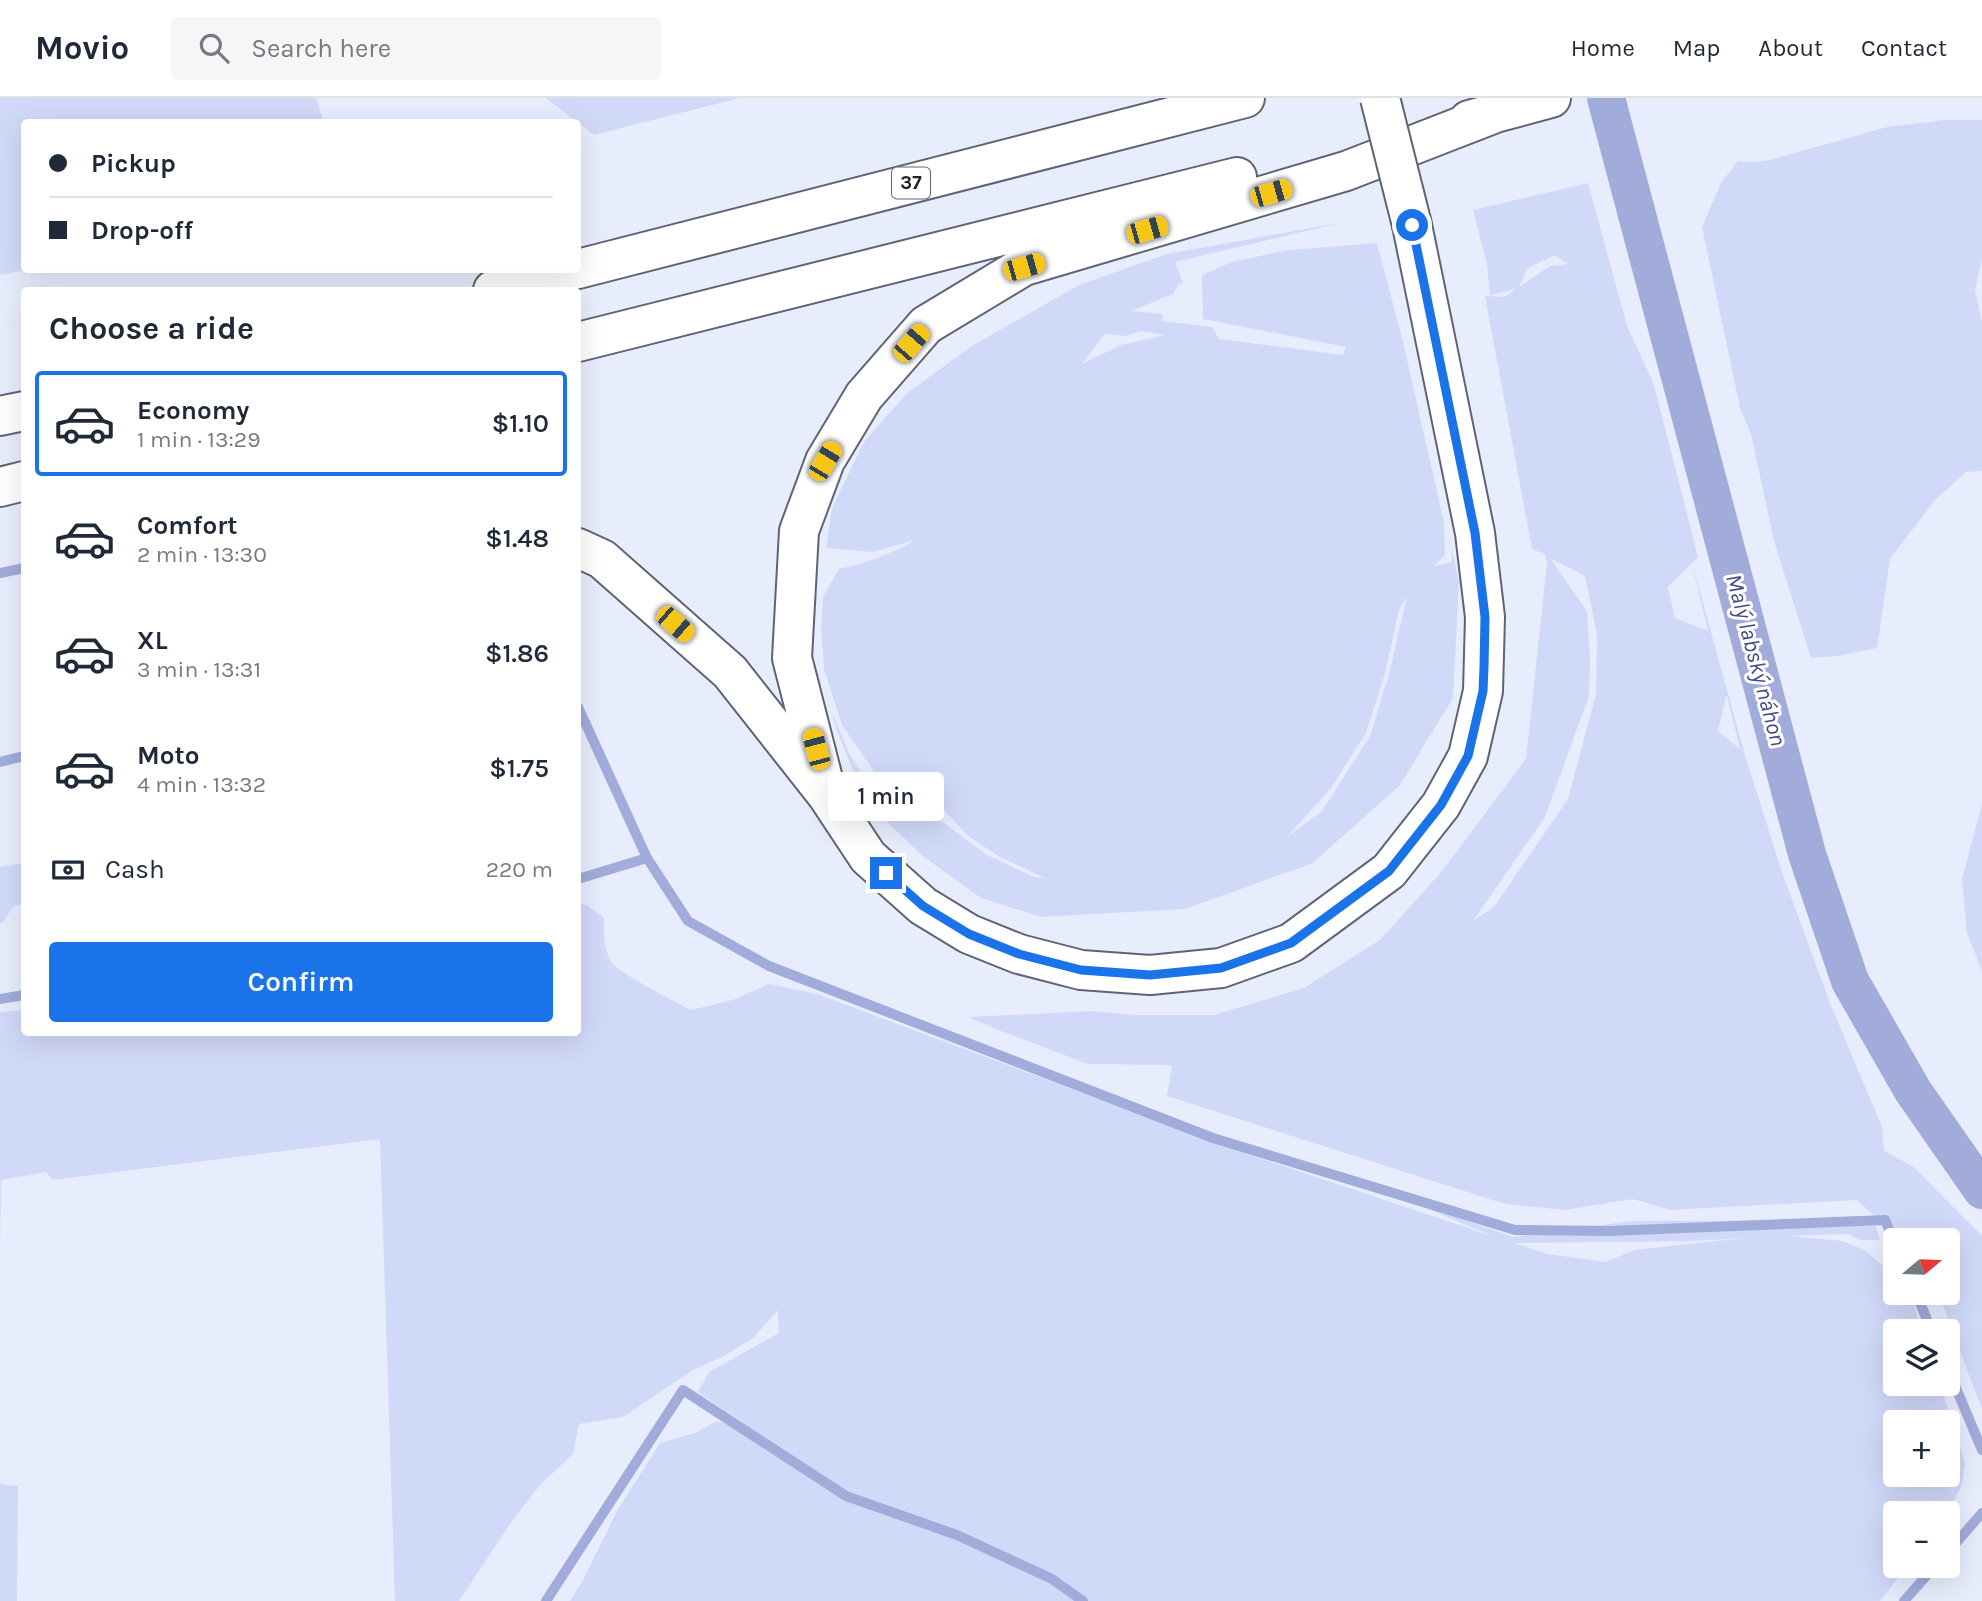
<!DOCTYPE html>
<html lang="en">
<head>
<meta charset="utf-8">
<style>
	body { margin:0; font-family:Karla,sans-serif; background:#f6f6f7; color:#1f2937; height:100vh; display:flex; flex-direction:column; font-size:26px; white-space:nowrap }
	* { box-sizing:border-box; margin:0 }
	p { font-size:23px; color:#747a83 }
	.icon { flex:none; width:38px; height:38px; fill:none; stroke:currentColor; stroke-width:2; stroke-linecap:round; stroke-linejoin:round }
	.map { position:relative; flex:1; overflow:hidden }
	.side { position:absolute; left:21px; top:189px; width:560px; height:749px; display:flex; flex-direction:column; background:#fff; border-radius:7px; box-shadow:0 7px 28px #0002 }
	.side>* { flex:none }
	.hud { position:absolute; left:21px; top:21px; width:560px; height:154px; border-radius:7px; box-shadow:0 7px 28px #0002; display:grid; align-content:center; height:154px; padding:0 28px; background:#fff }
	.needle { width:46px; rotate:71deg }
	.tools { position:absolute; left:1883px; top:1130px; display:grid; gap:14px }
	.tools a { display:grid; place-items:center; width:77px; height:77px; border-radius:7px; background:#fff; box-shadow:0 7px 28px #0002; font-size:35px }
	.end { position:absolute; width:32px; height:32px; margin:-16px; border:9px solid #1a73e8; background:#fff; box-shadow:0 0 0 4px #fff }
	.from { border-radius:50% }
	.bubble { position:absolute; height:49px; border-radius:7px; background:#fff; box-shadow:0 7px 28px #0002; font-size:23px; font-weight:600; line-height:49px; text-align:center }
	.car { position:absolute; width:21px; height:42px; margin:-21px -10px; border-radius:9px; box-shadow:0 0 5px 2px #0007; background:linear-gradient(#f5c518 24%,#345 0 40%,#f5c518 0 76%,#345 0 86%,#f5c518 0) }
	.hud b { display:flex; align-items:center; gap:24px; height:66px; font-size:26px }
	.hud b+b { border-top:2px solid #e0e1e3 }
	.hud i { width:18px; height:18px; background:#1f2937 }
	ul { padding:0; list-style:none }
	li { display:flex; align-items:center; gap:21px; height:105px; margin:0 14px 10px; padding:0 14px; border:4px solid transparent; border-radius:7px }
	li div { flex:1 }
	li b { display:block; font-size:26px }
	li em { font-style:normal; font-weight:600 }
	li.active { border-color:#1a73e8 }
	li>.icon { width:63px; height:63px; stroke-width:1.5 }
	h2 { padding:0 28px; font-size:32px; line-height:84px }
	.pay { display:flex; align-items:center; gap:18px; height:77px; padding:0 28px; font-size:26px }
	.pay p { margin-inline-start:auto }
	.button { display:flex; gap:14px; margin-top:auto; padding:14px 28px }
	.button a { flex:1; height:80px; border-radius:7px; background:#1a73e8; color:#fff; font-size:28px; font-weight:600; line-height:80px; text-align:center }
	header { display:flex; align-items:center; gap:42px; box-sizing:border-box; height:98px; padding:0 35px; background:#fff; border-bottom:2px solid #e0e1e3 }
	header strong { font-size:33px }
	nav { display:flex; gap:38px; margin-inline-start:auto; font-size:24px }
	.search { width:490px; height:63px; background:#f6f6f7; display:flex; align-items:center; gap:18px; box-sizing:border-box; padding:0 24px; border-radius:7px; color:#747a83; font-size:26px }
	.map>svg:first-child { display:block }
	.green { fill:#d1d9f9; fill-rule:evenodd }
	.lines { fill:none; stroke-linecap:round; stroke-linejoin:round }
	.stream { stroke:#a2acdb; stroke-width:10 }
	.canal { stroke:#a2acdb; stroke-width:38 }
	.primary-casing { stroke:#5f6376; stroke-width:42 }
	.primary { stroke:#fff; stroke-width:38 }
	.primary-bridge-casing { stroke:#5f6376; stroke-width:42; stroke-linecap:butt }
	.primary-bridge { stroke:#fff; stroke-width:38 }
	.route { stroke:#1a73e8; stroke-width:9 }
	.labels { text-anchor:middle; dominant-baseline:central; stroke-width:6; stroke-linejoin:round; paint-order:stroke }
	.shield { fill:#fff; stroke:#63646a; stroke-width:2 }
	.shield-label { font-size:19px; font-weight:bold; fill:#20222a }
	.water-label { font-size:23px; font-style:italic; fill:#424b86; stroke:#fff }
</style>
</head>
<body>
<header>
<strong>Movio</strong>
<div class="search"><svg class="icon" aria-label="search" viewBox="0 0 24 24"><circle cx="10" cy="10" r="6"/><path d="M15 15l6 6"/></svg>Search here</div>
<nav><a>Home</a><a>Map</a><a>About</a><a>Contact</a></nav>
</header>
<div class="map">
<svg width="1982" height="1503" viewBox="0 0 1982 1503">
	<rect width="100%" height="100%" fill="#e8edfe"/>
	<path class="green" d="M0,0H316L324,24H24V172H27L0,177Z
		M546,0H740L594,37Z
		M1945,22H1982V162L1975,191L1982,224V373L1966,374L1935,402L1890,461L1877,550L1837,558L1811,560L1774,443L1751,336L1740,310L1702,129L1721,85L1738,63L1755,64L1770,62L1887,29Z
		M1588,85L1627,228L1654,287L1698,459L1692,465L1744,654L1782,774L1830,905L1882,1029L1884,1053L1914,1069L1982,1138V1311L1938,1195H1948V1143H1902L1857,1102L1670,1112L1633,1101L1565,1112L1505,1106L1167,998L1172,967L1088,966L1001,933L968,919L1093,913L1136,917H1214L1304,890L1380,842L1443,772L1526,661L1547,464L1545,456L1532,451L1485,198L1505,199L1516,191L1490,197L1487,166L1473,112ZM1555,157L1568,166L1550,168L1519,189L1528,170ZM1550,460L1585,478L1597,537L1596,596L1568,701L1494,809L1473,823L1545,719L1589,598L1590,561L1587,513ZM1691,466H1692L1708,533L1675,520L1668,489ZM1726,598H1727L1740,651L1718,633Z
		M1344,124L1175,164L1183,185L1178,187L1173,196L1131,213L1163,216L1161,223L1212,229L1219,241L1343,257L1346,249L1203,221L1202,177L1232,164L1288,152L1377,145L1404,248L1444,425L1445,457L1434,468L1452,464L1451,449L1459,484L1453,600L1400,687L1313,765L1185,811L1041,819L981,800L924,759L866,704L836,631L832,614L850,657L881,707L895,698L912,701L987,757L1034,779L1045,780L998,758L967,737L924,690L899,696L877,678L842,627L824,571L821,530L823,499L839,471C866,465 892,456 915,442L873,454L826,450L832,410L864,344L907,295L972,248L1079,187L1167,156ZM1140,233L1165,237L1121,247L1082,266L1105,236L1126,238ZM1407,498L1389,576L1370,638L1322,713L1287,739L1331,690L1366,635L1385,575L1399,512Z
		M1982,706V873L1967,835L1962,781Z
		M24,765V806L13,808L4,823L0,826V769Z
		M578,805L588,808L604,820C604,835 603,850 611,863C617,875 676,904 691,912L733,902L769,886L817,896L1224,1048L1495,1139L1392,1096L1513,1139L1631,1123L1874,1122L1880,1142H1860L1847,1136L1788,1138L1843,1143L1866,1153L1895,1179V1195H1910L1922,1234H1895V1286H1940L1965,1364L1962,1387L1947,1416H1895V1468H1908L1880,1503H570L583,1482L617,1413L660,1345L695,1335L717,1323L756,1336L746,1327L698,1294L709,1274L779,1235L778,1212L753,1240L726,1257L693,1272L623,1319L579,1326L573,1356L541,1386L512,1423L459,1503H395L380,1041L53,1082L46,1074L1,1082L0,1160V914L24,912V934H578ZM1744,1140L1634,1152L1606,1164L1548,1156L1514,1145L1693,1143ZM1895,1325H1948V1377H1895Z
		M0,1386L18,1388L17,1503H0Z"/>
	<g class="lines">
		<path class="stream" d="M0,475L24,470
			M578,609L647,760L688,823L769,868L1213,1040L1515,1132L1609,1133L1885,1122L1895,1146
			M0,664L24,658
			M578,781L647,760
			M0,901L24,897
			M1916,1195L1932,1234
			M1948,1271L1982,1352
			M1948,1454L1982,1415
			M546,1503L683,1292L846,1398L957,1437L1052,1481L1083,1503
			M1904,1503L1935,1468"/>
		<path class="canal" d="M1606,0L1807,756L1850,883L1913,993L1982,1092"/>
		<g class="primary-casing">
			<path id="primary" d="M1469,22L1551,0
				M578,171L1245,0
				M493,192L574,172
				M578,244L1237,79
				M0,318L24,313
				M0,389L24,383
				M578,450L602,461L730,574L827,697L868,759L923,808L969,836L1019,856L1081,872L1150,877L1221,870L1291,845L1389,773L1441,707L1468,658L1483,593L1485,519L1475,435L1412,127
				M823,681L792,560L799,433L825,363L864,298L926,227L1024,168L1346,73L1493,16"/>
		</g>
		<use href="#primary" class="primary"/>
		<g class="primary-bridge-casing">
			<path id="primary-bridge" d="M1380,0L1412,127"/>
		</g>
		<use href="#primary-bridge" class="primary-bridge"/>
	</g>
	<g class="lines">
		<path class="route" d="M886,775L923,808L969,836L1019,856L1081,872L1150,877L1221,870L1291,845L1389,773L1441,707L1468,658L1483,593L1484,569L1485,519L1475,435L1412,127"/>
	</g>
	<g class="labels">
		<rect class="shield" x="892" y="69.5" width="38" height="31" rx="5"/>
		<g class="shield-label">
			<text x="911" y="85">37</text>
		</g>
		<g class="water-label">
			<text transform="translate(1756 562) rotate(75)">Malý labský náhon</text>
		</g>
	</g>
</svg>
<div class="tools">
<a><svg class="needle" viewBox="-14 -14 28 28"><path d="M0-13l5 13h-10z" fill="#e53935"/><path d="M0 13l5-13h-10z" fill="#747a83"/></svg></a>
<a><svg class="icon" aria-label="layers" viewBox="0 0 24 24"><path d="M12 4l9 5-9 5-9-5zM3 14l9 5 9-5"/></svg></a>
<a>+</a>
<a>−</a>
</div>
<i class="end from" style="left:1412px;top:127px"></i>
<i class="end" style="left:886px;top:775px"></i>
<div class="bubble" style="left:828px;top:674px;width:116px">1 min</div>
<i class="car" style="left:1271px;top:95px;rotate:74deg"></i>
<i class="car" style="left:1147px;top:132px;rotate:74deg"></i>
<i class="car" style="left:1024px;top:169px;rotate:74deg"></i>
<i class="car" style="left:911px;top:245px;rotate:41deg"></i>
<i class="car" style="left:825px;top:363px;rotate:31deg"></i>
<i class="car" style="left:675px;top:526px;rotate:131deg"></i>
<i class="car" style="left:816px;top:651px;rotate:345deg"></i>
<div class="hud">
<b><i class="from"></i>Pickup</b>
<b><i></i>Drop-off</b>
</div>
<section class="side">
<h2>Choose a ride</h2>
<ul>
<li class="active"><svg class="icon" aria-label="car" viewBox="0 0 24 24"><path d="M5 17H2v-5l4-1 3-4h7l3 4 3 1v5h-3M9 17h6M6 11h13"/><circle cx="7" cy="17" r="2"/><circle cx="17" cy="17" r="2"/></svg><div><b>Economy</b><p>1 min · 13:29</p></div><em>$1.10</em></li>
<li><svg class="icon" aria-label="car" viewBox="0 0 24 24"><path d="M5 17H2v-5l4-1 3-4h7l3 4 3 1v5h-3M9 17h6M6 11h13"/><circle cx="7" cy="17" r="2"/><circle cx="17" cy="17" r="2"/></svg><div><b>Comfort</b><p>2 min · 13:30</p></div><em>$1.48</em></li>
<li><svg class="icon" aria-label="car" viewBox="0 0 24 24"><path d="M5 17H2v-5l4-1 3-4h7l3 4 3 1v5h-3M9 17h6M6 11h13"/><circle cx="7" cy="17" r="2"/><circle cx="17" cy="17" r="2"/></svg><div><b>XL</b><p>3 min · 13:31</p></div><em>$1.86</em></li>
<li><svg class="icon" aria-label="car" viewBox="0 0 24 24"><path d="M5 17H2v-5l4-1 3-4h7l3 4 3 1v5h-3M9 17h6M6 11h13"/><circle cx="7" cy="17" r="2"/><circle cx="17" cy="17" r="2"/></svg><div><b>Moto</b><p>4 min · 13:32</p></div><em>$1.75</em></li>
</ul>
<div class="pay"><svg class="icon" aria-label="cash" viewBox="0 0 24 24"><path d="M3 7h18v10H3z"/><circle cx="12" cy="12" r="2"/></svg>Cash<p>220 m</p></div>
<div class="button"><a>Confirm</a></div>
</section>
</div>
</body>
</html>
